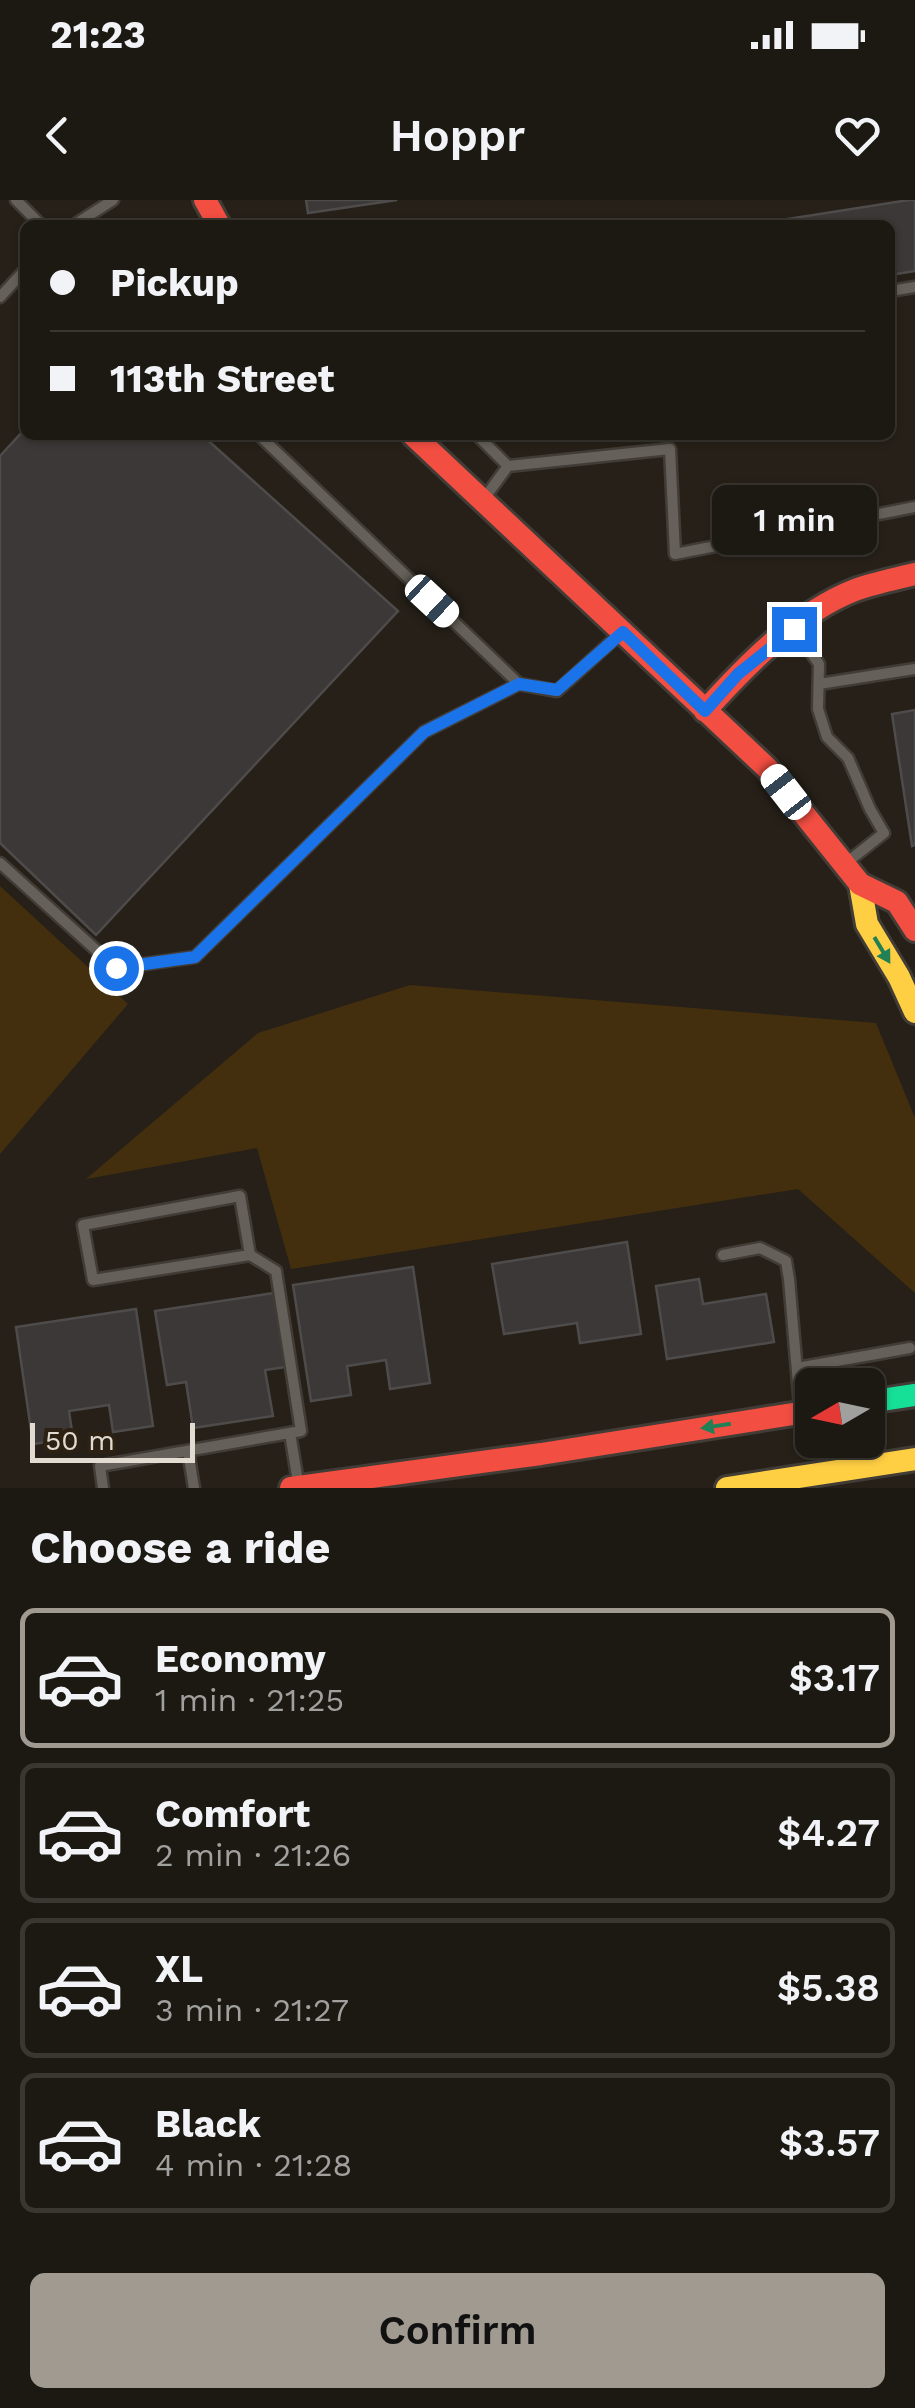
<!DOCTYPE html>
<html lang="en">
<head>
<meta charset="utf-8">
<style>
	body { margin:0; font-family:"Work Sans",sans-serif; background:#292520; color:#f1f3f6; height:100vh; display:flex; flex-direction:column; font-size:38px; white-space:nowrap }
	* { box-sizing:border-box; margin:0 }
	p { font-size:32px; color:#a0a09f }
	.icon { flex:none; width:55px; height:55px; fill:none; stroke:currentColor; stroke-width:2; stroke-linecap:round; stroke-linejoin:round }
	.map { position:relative; height:1288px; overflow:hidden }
	.details { display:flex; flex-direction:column; background:#1c1812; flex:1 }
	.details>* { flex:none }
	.top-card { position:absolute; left:20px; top:20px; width:875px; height:220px; border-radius:15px; box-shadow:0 2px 8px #0004,0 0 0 2px #3a3732; display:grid; align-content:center; height:220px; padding:0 30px; background:#1c1812 }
	.needle { width:65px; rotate:261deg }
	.buttons { position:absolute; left:795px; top:1168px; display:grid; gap:20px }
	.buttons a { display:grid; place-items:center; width:90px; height:90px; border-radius:15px; background:#1c1812; box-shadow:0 2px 8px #0004,0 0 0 2px #3a3732; font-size:50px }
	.scale { position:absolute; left:30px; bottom:25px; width:165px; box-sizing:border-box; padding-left:10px; border:5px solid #e2dbd1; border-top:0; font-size:28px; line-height:35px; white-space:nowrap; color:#e2dbd1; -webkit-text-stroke:8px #2c2112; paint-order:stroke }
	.end { position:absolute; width:45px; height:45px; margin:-22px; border:12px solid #1a73e8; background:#fff; box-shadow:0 0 0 5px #fff }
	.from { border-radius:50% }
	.bubble { position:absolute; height:70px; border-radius:15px; background:#1c1812; box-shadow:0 2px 8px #0004,0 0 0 2px #3a3732; font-size:32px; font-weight:600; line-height:70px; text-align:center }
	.car { position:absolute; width:30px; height:60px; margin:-30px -15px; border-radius:12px; box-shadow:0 0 8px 2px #0007; background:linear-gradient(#fff 24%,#345 0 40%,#fff 0 76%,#345 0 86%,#fff 0) }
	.top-card b { display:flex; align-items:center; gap:35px; height:95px; font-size:38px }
	.top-card b+b { border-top:2px solid #3a3732 }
	.top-card i { width:25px; height:25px; background:#f1f3f6 }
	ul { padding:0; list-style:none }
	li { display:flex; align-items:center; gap:30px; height:140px; margin:0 20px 15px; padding:0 10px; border:5px solid #3a3732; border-radius:15px }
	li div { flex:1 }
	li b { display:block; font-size:38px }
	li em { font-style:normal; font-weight:600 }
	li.selected { border-color:#a09a90 }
	li>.icon { width:90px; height:90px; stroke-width:1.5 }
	h2 { padding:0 30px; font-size:45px; line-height:120px }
	.cta { display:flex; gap:20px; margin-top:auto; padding:20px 30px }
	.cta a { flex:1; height:115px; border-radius:15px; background:#a09a90; color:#111; font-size:40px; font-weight:600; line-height:115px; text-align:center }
	.status { display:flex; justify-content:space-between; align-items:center; height:70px; padding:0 50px; background:#1c1812; direction:ltr }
	.status svg { height:28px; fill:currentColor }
	header { display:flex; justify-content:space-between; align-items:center; height:130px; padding:0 30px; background:#1c1812; font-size:45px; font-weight:600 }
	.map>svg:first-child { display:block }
	.green { fill:#432f0e }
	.building { fill:#3b3837; stroke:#4e4b4b; stroke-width:2.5 }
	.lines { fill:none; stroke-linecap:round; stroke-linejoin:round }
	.lane-casing { stroke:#413c36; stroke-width:15 }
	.fast-casing { stroke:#413c36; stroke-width:28 }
	.slow-casing { stroke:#413c36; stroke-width:28 }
	.jam-casing { stroke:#413c36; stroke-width:28 }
	.lane { stroke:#656059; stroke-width:10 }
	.fast { stroke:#16e098; stroke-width:22 }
	.slow { stroke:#ffcf43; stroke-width:22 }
	.jam { stroke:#f24e42; stroke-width:22 }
	.oneway { fill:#218055 }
	.route { stroke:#1a73e8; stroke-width:12 }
</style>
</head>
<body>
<div class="status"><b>21:23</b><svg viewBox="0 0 49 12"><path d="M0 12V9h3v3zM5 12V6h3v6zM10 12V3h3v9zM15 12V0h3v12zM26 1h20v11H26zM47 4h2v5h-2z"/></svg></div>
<header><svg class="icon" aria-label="back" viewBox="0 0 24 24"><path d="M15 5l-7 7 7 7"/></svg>Hoppr<svg class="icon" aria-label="heart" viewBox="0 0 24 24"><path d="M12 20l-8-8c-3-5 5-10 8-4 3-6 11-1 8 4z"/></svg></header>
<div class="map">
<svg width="915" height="1288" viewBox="0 0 915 1288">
	<rect width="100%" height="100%" fill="#262018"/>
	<path class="green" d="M0,686L128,804L0,954Z
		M410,785L876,823L915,918V1093L798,989L291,1069L257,948L86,979L258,833Z"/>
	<path class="building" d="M306,0H397L308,13Z
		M909,0H915V71L890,75V25H762V23Z
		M25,229V235H202L398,411L96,735L0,643V256Z
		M915,510V645L912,646L892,514Z
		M627,1042L641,1134L580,1143L577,1123L504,1134L492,1064Z
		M413,1067L430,1183L390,1189L386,1160L347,1166L351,1195L311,1201L293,1085Z
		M699,1079L703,1104L766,1094L774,1142L667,1159L656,1086Z
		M274,1093L286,1167L265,1170L273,1216L193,1228L186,1182L167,1185L155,1111Z
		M136,1109L153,1226L113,1232L109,1205L69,1211L73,1238L33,1244L16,1127Z"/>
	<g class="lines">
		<g class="lane-casing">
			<path id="lane" d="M16,0L41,25
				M74,25L113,0
				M890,91L915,87
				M0,97L25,70
				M259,235L519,484L557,491L621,433
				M477,235L508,266L486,296
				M508,266L670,249L675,354L915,307
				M796,431L819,464L818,509L827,537L848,558L870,609L884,633L845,664
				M819,484L915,469
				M0,663L116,768L195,757L424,532L519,484
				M723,1055L760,1048L786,1061L789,1079L800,1207
				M797,1168L910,1148
				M290,1233L298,1282
				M188,1251L194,1288
				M103,1288L100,1266L301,1231L276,1071L250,1055L93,1080L83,1025L240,996L250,1055"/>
		</g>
		<g class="fast-casing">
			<path id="fast" d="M868,1202L915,1195"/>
		</g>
		<g class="slow-casing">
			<path id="slow" d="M860,684L867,724L899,777L915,812
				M727,1288L915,1259"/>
		</g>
		<g class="jam-casing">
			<path id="jam" d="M205,0L219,25
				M413,235L767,568L860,684L897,702L915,730
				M705,511C745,466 798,412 855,390C874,383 895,379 915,374
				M291,1288L541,1254L812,1211"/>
		</g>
		<use href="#lane" class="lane"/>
		<use href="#fast" class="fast"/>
		<use href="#slow" class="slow"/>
		<use href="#jam" class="jam"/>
	</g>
	<defs><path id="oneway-solid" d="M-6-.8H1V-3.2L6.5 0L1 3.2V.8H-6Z" transform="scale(2.5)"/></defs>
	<g class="oneway">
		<use href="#oneway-solid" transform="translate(882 750) rotate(59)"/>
		<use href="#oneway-solid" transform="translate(716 1226) rotate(171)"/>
	</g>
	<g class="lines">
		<path class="route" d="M116,768L195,757L424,532L519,484L557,490L623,432L705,511L738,474L794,429"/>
	</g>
</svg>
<div class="buttons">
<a><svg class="needle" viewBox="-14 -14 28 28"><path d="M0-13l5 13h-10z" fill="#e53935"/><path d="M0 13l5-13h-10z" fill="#a0a09f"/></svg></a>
</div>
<div class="scale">50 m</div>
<i class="end from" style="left:116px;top:768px"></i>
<i class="end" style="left:794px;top:429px"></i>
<div class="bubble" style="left:712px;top:285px;width:165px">1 min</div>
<i class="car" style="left:432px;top:401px;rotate:133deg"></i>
<i class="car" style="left:786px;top:592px;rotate:322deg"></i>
<div class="top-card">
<b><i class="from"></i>Pickup</b>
<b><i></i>113th Street</b>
</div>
</div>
<section class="details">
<h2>Choose a ride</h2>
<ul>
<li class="selected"><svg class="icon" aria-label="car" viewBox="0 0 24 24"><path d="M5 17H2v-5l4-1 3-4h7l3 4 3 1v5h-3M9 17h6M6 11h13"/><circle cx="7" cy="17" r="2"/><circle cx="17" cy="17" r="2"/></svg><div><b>Economy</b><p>1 min · 21:25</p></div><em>$3.17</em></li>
<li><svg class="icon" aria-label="car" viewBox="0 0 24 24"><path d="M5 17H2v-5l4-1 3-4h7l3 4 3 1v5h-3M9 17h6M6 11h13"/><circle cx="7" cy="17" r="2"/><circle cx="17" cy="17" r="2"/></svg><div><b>Comfort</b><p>2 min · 21:26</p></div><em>$4.27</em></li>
<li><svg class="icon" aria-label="car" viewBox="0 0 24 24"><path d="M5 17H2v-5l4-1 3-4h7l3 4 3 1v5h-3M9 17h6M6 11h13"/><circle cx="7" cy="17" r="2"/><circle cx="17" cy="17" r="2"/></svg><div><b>XL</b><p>3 min · 21:27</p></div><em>$5.38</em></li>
<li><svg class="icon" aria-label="car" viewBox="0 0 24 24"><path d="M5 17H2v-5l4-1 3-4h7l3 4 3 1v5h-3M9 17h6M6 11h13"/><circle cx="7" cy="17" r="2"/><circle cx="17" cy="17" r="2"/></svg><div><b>Black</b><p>4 min · 21:28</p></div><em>$3.57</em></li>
</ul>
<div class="cta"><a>Confirm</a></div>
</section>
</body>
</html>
